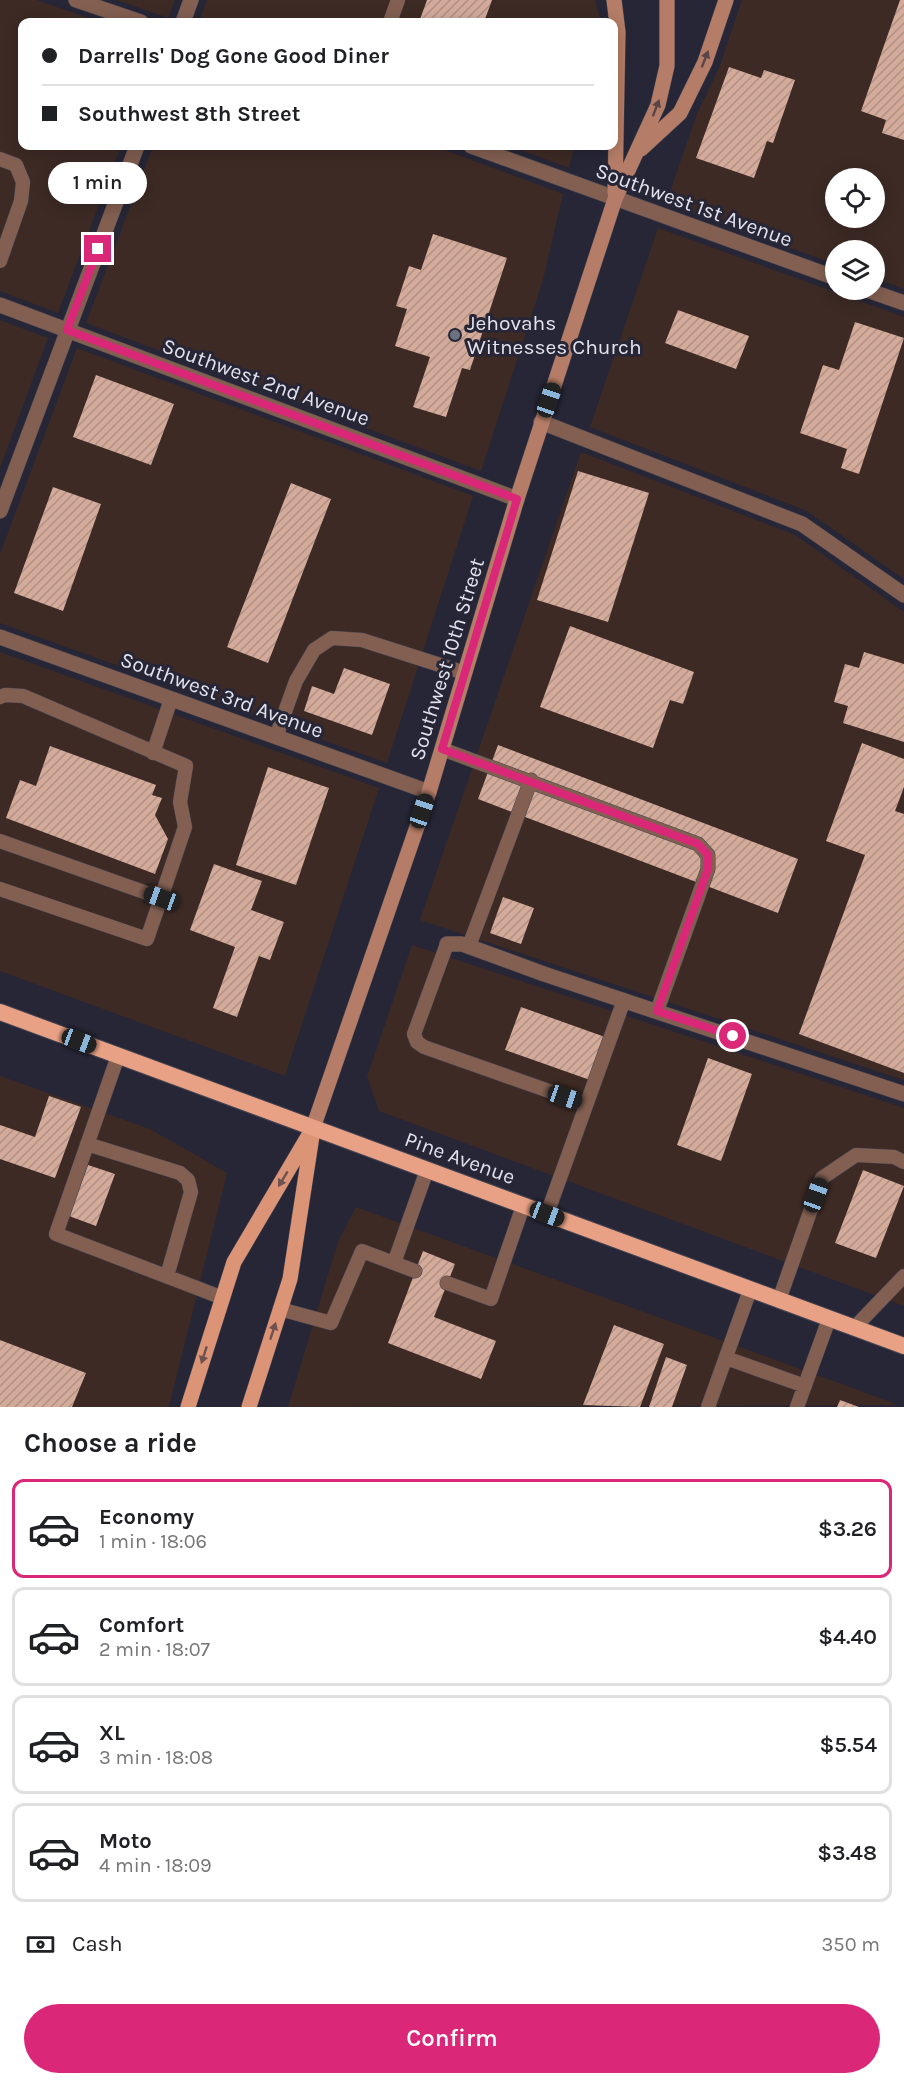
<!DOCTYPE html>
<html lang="en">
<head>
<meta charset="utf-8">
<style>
	body { margin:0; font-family:Karla,sans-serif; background:#f6f6f6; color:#202124; height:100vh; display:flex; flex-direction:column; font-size:22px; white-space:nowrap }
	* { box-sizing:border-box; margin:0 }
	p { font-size:20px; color:#757577 }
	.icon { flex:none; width:33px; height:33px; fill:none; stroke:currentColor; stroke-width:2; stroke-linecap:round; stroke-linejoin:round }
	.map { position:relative; height:1407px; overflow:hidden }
	.panel { display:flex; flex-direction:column; background:#fff; flex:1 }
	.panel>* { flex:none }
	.hud { position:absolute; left:18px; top:18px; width:600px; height:132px; border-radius:12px; box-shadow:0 3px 15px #0003; display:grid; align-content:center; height:132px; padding:0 24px; background:#fff }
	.tools { position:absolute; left:825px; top:168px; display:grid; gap:12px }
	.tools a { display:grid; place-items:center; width:60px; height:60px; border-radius:50%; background:#fff; box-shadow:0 3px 15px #0003; font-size:30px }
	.end { position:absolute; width:27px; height:27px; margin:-14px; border:8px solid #db2777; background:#fff; box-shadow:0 0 0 3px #fff }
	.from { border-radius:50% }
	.bubble { position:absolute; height:42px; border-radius:21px; background:#fff; box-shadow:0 3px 15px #0003; font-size:20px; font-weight:600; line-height:42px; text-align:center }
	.car { position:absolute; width:18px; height:36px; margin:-18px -9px; border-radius:8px; box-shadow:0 0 4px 2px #0007; background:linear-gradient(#222 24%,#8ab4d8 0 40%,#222 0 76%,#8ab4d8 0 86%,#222 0) }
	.hud b { display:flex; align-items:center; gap:21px; height:57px; font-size:22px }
	.hud b+b { border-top:2px solid #e0e0e0 }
	.hud i { width:15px; height:15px; background:#202124 }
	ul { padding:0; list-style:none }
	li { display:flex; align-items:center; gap:18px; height:99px; margin:0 12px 9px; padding:0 12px; border:3px solid #e0e0e0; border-radius:12px }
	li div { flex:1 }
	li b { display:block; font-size:22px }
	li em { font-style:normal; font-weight:600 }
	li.active { border-color:#db2777 }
	li>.icon { width:54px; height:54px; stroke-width:1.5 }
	h2 { padding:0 24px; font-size:27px; line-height:72px }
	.pay { display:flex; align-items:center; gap:15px; height:66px; padding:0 24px; font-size:22px }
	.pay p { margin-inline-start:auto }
	.cta { display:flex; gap:12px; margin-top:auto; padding:12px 24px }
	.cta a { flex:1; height:69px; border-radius:36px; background:#db2777; color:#fff; font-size:24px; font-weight:600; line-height:69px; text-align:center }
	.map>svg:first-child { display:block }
	.commercial { fill:#3d2a25; fill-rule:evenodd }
	.building { fill:url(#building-hatch) }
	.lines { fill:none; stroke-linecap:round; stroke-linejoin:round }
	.service-casing { stroke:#454453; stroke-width:15 }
	.minor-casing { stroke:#454453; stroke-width:16 }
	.tertiary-casing { stroke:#454453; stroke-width:16 }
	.secondary-casing { stroke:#454453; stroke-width:16 }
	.primary-casing { stroke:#454453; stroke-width:16 }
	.trunk-casing { stroke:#454453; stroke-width:18 }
	.service { stroke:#825f51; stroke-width:14 }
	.minor { stroke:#825f51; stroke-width:15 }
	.tertiary { stroke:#825f51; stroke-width:15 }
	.secondary { stroke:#b57d67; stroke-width:15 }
	.primary { stroke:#dc9477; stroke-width:15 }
	.trunk { stroke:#e8a185; stroke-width:16 }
	.oneway { fill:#594447 }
	.oneway2 { fill:#6f5250 }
	.route { stroke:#db2777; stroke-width:8 }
	.worship-dot { fill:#6b7280; stroke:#272636; stroke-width:2 }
	.labels { text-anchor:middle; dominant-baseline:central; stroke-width:6; stroke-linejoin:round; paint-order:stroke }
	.street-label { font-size:21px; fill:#e3e2ed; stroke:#272636 }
	.poi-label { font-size:21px; fill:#e3e2ed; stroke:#272636; text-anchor:start }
</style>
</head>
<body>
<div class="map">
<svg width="904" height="1407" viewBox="0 0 904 1407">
	<defs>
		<pattern id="building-hatch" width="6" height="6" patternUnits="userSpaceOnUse" patternTransform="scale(1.5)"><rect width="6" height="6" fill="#d4ab9b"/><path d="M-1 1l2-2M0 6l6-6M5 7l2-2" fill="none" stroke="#b09186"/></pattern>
	</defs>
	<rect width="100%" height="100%" fill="#272636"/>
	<path class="commercial" d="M0,0H36L101,22H22V146H121L58,313L0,291Z
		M117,0H175L168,18Z
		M207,0H595L601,22H199Z
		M742,0H904V289L875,278L874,250H836L835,264L666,203L697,114L719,68ZM836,178H874V218H836Z
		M153,146H434L563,194L543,280L481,471L86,323Z
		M510,146H575L569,168Z
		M658,228L904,317V579L807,511L590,427Z
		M0,320L48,338L0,468Z
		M77,348L473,496L387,763L0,623V554Z
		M581,452L795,535L904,612V1080L420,920Z
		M0,652L379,788L285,1076L0,971Z
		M412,945L904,1108V1306L379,1111L367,1077Z
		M0,1076L150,1129L227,1173L169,1407H0Z
		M356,1207L899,1405L288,1407L338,1242Z"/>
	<path class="building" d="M427,0H492L484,22H419Z
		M900,0H904V140L882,133L886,120L861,111Z
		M729,67L761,78L764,70L795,80L773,143L767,141L754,178L696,158Z
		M433,234L507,258L470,370L462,368L446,417L413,407L430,357L395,346L407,309L396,306L409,266L421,270Z
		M678,310L749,336L736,369L665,343Z
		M855,322L904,338L859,474L841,468L847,449L800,433L823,365L839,370Z
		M96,375L174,404L151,465L73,437Z
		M578,471L649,493L608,622L537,600Z
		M291,483L331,499L268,663L227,647Z
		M53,487L101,504L63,611L14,593Z
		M570,626L694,672L683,704L670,700L653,748L540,707Z
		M864,652L904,664V742L843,723L848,706L834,702L845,664L859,668Z
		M344,668L390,684L372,735L304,711L312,686L334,694Z
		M862,743L904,759V787L895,811L904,814V1073L799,1034L865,855L826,841Z
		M498,745L798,859L778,913L478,799Z
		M50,746L156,785L152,795L162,798L155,815L168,839L155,874L6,818L20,780L36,786Z
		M268,767L329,788L296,885L236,865Z
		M214,864L262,881L251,910L284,922L270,960L259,956L237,1017L213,1008L235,947L190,930Z
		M503,897L534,908L521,944L490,933Z
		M521,1007L605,1037L590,1080L505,1050Z
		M708,1058L752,1074L721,1161L677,1145Z
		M49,1096L81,1107L55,1178L0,1159V1125L35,1137Z
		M88,1165L115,1174L96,1226L69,1216Z
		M863,1170L904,1186L876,1258L835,1243Z
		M423,1251L455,1264L434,1317L496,1341L481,1379L388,1343Z
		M614,1325L664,1344L640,1407L583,1405Z
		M0,1340L86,1373L72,1407H0Z
		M666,1357L687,1365L672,1407H649Z
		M840,1400L859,1407H837Z"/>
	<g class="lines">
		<g class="service-casing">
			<path id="service" d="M390,22L398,0
				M0,159L16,165L23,182L21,201L0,261
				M0,697L5,695L23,696L186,766L180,802L185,827L161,898L0,841
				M276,737L296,681L314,650L332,638L362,640L465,673
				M442,749L698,844L708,855V869L657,1011
				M153,753L171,699
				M0,889L147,939L161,898
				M447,944L414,1034L417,1042L424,1047L586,1104
				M469,946L531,780
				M118,1056L56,1234L223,1298
				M87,1144L180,1173L188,1180L191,1192L167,1276
				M547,1214L624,1000
				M394,1263L427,1170
				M447,1283L491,1299L523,1206
				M779,1300L822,1178L856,1155L894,1157L904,1162
				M280,1309L331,1323L362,1251L415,1271
				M854,1328L904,1276
				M726,1358L805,1386
				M708,1407L750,1290
				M797,1407L829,1319"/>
		</g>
		<g class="minor-casing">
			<path id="minor" d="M0,305L517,499
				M541,422L802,524L904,595
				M0,511L137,146
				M0,637L429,792
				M447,944H462L544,974L904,1094"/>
		</g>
		<g class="tertiary-casing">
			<path id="tertiary" d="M76,0L141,22
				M183,22L191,0
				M471,146L836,278
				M867,290L904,303"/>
		</g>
		<g class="secondary-casing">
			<path id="secondary" d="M614,0L618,32L615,193
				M641,149L680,113L705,62L726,0
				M313,1128L429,792L517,499L615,199L658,105L667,66V0"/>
		</g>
		<g class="primary-casing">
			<path id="primary" d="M188,1407L234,1262L313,1128
				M249,1407L290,1279L312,1136"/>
		</g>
		<g class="trunk-casing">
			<path id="trunk" d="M0,1012L904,1346"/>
		</g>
		<use href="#service" class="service"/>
		<use href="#minor" class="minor"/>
		<use href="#tertiary" class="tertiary"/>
		<use href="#secondary" class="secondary"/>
		<use href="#primary" class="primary"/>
		<use href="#trunk" class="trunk"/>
	</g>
	<defs><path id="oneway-solid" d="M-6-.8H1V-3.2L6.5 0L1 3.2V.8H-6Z" transform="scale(1.5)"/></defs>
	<g class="oneway">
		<use href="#oneway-solid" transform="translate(705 59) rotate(-69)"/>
		<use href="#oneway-solid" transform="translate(656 108) rotate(-69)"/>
	</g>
	<g class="oneway2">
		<use href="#oneway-solid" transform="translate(283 1179) rotate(121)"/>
		<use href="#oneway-solid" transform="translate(273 1331) rotate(-72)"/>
		<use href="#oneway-solid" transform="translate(204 1355) rotate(108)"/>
	</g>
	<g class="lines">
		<path class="route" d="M98,249L67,330L517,499L442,749L698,844L708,855V869L657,1011L733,1036"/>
	</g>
	<circle class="worship-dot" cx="455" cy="335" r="6"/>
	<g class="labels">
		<g class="street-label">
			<text transform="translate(694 205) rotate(20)">Southwest 1st Avenue</text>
			<text transform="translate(266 382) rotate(20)">Southwest 2nd Avenue</text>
			<text transform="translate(447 659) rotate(-73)">Southwest 10th Street</text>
			<text transform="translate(222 695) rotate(20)">Southwest 3rd Avenue</text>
			<text transform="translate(460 1158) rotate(20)">Pine Avenue</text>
		</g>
		<g class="poi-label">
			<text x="467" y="323">Jehovahs<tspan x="467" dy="24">Witnesses Church</tspan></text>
		</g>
	</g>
</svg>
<div class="tools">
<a><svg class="icon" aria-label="locate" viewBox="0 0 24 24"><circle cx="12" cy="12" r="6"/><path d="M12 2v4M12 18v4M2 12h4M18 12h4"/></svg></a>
<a><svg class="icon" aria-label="layers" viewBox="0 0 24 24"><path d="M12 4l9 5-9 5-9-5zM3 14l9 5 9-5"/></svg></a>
</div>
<i class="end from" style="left:733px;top:1036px"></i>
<i class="end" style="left:98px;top:249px"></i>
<div class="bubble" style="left:48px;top:162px;width:99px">1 min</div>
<i class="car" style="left:549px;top:400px;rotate:19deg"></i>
<i class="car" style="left:422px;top:811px;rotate:19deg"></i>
<i class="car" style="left:161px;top:898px;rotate:290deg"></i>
<i class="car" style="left:79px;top:1041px;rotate:111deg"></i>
<i class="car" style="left:565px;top:1097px;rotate:109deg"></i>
<i class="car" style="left:816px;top:1195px;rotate:20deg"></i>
<i class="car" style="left:547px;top:1214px;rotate:111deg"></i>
<div class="hud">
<b><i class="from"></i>Darrells' Dog Gone Good Diner</b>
<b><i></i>Southwest 8th Street</b>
</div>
</div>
<section class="panel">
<h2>Choose a ride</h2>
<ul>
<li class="active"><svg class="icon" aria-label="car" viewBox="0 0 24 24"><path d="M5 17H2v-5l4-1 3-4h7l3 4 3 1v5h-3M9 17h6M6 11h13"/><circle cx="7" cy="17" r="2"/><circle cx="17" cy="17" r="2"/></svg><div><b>Economy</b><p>1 min · 18:06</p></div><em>$3.26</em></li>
<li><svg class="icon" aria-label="car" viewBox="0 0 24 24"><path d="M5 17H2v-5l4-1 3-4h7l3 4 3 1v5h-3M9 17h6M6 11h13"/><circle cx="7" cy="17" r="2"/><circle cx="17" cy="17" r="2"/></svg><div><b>Comfort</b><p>2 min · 18:07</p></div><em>$4.40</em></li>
<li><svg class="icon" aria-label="car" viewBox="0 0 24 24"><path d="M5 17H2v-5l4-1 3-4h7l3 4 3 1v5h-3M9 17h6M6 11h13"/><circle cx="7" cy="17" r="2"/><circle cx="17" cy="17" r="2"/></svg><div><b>XL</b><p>3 min · 18:08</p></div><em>$5.54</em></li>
<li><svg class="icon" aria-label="car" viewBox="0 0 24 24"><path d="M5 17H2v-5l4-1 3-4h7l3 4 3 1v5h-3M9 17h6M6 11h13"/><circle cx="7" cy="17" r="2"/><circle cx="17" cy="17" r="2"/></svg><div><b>Moto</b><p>4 min · 18:09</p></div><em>$3.48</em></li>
</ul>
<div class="pay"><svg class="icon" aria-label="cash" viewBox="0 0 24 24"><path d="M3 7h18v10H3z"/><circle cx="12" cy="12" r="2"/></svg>Cash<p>350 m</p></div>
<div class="cta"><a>Confirm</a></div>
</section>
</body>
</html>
